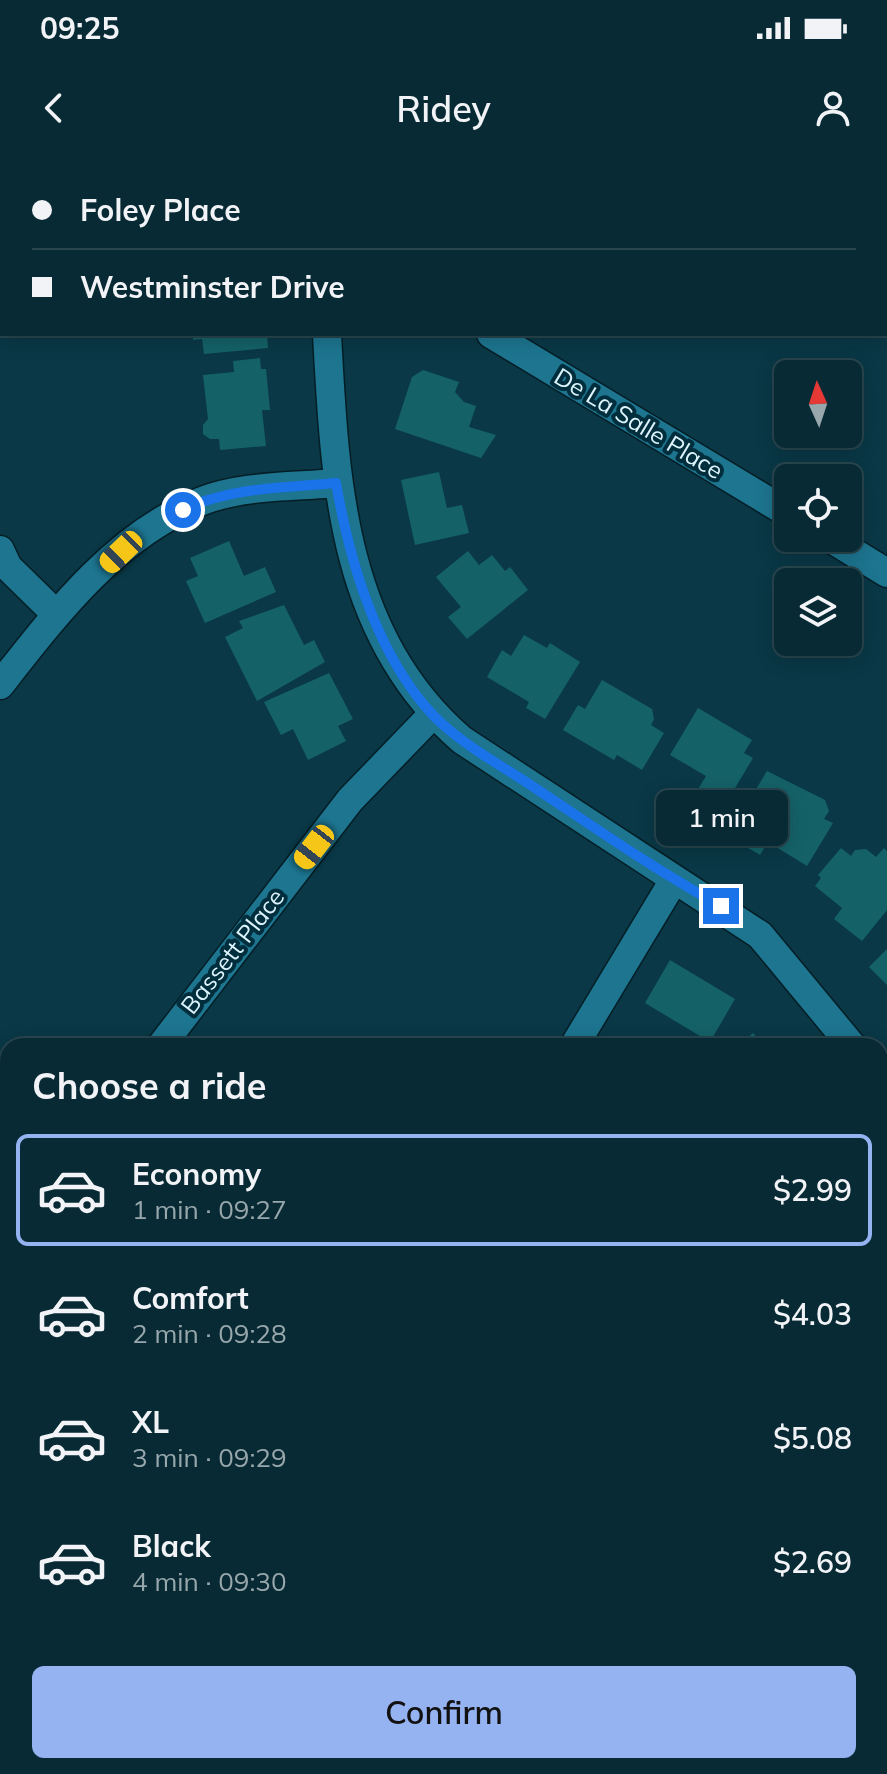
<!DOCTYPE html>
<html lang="en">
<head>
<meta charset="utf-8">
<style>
	body { margin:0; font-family:Mulish,sans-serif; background:#163640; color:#f1f3f6; height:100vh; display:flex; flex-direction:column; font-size:30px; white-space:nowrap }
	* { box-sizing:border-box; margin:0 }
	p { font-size:26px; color:#98a7ac }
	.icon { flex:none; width:44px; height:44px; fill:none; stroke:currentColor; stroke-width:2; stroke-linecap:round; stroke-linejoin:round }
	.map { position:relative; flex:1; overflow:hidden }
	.drawer { position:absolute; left:0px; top:878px; width:888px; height:736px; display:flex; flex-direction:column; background:#082a34; border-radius:24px 24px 0 0; box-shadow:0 4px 20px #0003,0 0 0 2px #29464f }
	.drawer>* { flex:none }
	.hud { position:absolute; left:0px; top:0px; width:888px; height:176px; box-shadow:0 4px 20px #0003,0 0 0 2px #29464f; display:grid; align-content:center; height:176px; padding:0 32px; background:#082a34 }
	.needle { width:52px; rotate:357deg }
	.controls { position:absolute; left:774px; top:200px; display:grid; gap:16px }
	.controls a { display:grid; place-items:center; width:88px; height:88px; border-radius:12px; background:#082a34; box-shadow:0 4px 20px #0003,0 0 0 2px #29464f; font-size:40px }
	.end { position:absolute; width:36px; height:36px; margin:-18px; border:10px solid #1a73e8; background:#fff; box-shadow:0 0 0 4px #fff }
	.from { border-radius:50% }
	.bubble { position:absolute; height:56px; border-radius:12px; background:#082a34; box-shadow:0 4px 20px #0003,0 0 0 2px #29464f; font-size:26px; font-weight:600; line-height:56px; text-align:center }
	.car { position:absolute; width:24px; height:48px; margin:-24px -12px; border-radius:10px; box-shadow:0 0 6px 2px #0007; background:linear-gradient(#f5c518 24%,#345 0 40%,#f5c518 0 76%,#345 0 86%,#f5c518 0) }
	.hud b { display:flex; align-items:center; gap:28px; height:76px; font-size:30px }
	.hud b+b { border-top:2px solid #29464f }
	.hud i { width:20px; height:20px; background:#f1f3f6 }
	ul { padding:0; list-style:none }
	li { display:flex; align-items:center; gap:24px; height:112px; margin:0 16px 12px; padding:0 16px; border:4px solid transparent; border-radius:12px }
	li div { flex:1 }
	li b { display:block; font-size:30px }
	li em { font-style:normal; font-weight:600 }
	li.active { border-color:#95b2f1 }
	li>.icon { width:72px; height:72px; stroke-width:1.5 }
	h2 { padding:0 32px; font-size:36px; line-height:96px }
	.button { display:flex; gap:16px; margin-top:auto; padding:16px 32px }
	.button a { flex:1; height:92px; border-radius:12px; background:#95b2f1; color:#111; font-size:32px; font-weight:600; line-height:92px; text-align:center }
	.status { display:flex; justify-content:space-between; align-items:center; height:56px; padding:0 40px; background:#082a34; direction:ltr }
	.status svg { height:22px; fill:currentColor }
	header { display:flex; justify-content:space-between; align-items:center; height:104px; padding:0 32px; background:#082a34; font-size:36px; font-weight:600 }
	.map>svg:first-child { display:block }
	.building { fill:#146268 }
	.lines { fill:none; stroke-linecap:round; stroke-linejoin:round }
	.lane-casing { stroke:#041e26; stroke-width:17 }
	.street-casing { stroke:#041e26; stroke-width:31 }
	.lane { stroke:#1d7590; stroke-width:14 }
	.street { stroke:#1d7590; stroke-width:28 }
	.route { stroke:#1a73e8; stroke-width:10 }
	.labels { text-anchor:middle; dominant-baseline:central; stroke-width:8; stroke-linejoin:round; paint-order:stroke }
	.street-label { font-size:24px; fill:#ddf4fd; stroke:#002e3c }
</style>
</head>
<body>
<div class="status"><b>09:25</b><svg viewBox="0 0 49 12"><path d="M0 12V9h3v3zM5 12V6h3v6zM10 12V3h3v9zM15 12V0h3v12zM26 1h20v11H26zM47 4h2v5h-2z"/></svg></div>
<header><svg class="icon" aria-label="back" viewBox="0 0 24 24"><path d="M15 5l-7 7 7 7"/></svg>Ridey<svg class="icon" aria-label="person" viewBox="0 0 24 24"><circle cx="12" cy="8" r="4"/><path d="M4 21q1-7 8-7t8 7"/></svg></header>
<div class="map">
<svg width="887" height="1614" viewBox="0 0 887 1614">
	<rect width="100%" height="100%" fill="#0a3846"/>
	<path class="building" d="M193,174H267L268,188L204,194L202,179L193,180Z
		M260,198L261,209H266L270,250H262L266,286L220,290L219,279H210L203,274V265L208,259L203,215L234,212L233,201Z
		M423,210L459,222L455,232L464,242L476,246L469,267L496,275L481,298L395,269L412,217Z
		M439,312L447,348L462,345L469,373L415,385L401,320Z
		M229,381L244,416L265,407L276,432L205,463L186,421L198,416L190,398Z
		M468,391L479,405L492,395L505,411L510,407L528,430L467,479L448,457L461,447L436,417Z
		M284,445L304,485L314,480L325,502L257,541L225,477L243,468L239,461Z
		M524,475L547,488L550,483L580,502L545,559L526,548L529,542L487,517L502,490L511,496Z
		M329,513L353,559L338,566L346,581L308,600L293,569L281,575L264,542Z
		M602,520L652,549L654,559L651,565L664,573L642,610L617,595L614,600L563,570L578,545L585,549Z
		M698,548L752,580L744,593L753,598L713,665L686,649L706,616L670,595Z
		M767,611L825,640L829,651L824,659L833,663L807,706L768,682L760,695L728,676Z
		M841,688L851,696L855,690L866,689L876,697L884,688L887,691V750L862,781L834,759L842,748L815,726L821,718L818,715Z
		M887,789V825L869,807Z
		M670,800L735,839L710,882L645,843Z
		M753,873L764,886H738Z
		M880,1021L887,1029L883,1037L887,1042V1093L880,1099Z
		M0,1577H8V1606H24L28,1614H0Z
		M132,1606H174L187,1614L192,1606H252L246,1614H125Z
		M486,1606H520L515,1614H492L494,1611Z
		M742,1607L784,1612V1614H741Z"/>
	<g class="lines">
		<g class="lane-casing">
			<path id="lane" d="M446,1606L449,1614
				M596,1614L618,1610L636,1614"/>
		</g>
		<g class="street-casing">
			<path id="street" d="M324,2V0
				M327,174C335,322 341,475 462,580L760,775L852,886
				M491,174L788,353
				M830,378L887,413
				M0,390L8,407L56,454
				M0,525C55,455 116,374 202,341C243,325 294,327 336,323
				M161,886L350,640L433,554
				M574,886L674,720
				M880,920L887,929
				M0,1144L8,1131
				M884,1435L887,1432"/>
		</g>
		<use href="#lane" class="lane"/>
		<use href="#street" class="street"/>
	</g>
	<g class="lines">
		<path class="route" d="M183,350C230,327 285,328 336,323C350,403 376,494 433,555C461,584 499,604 532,626C594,667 655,710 721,746"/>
	</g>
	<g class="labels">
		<g class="street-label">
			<text transform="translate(639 263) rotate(31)">De La Salle Place</text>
			<text transform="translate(232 791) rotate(-52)">Bassett Place</text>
		</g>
	</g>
</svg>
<div class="controls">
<a><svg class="needle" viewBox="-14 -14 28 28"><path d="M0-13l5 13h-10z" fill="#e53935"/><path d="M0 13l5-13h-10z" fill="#98a7ac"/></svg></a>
<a><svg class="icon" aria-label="locate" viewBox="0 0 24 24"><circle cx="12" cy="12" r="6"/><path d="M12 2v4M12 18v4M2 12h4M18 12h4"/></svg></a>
<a><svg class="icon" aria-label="layers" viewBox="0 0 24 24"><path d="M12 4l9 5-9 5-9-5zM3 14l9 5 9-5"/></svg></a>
</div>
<i class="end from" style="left:183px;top:350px"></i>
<i class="end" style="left:721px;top:746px"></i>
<div class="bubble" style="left:656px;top:630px;width:132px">1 min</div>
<i class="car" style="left:121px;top:392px;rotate:226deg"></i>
<i class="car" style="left:314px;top:687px;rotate:218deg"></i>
<div class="hud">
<b><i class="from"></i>Foley Place</b>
<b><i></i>Westminster Drive</b>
</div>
<section class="drawer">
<h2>Choose a ride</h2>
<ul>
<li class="active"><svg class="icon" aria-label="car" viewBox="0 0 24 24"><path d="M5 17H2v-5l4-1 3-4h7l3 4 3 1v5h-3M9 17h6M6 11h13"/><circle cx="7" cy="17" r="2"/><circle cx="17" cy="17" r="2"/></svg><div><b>Economy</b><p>1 min · 09:27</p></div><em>$2.99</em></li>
<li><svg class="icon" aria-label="car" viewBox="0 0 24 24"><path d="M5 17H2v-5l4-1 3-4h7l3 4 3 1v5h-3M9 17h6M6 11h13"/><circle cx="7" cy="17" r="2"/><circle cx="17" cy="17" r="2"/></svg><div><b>Comfort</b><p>2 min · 09:28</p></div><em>$4.03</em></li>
<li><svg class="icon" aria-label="car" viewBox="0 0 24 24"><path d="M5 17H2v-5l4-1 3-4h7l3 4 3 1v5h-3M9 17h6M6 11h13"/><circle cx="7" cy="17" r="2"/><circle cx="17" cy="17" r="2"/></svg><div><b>XL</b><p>3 min · 09:29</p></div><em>$5.08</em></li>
<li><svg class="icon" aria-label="car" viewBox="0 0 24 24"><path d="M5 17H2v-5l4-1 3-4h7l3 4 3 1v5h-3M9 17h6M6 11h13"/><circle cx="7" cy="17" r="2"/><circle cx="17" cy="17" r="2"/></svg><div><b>Black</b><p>4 min · 09:30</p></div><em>$2.69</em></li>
</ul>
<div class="button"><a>Confirm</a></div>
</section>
</div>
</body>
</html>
